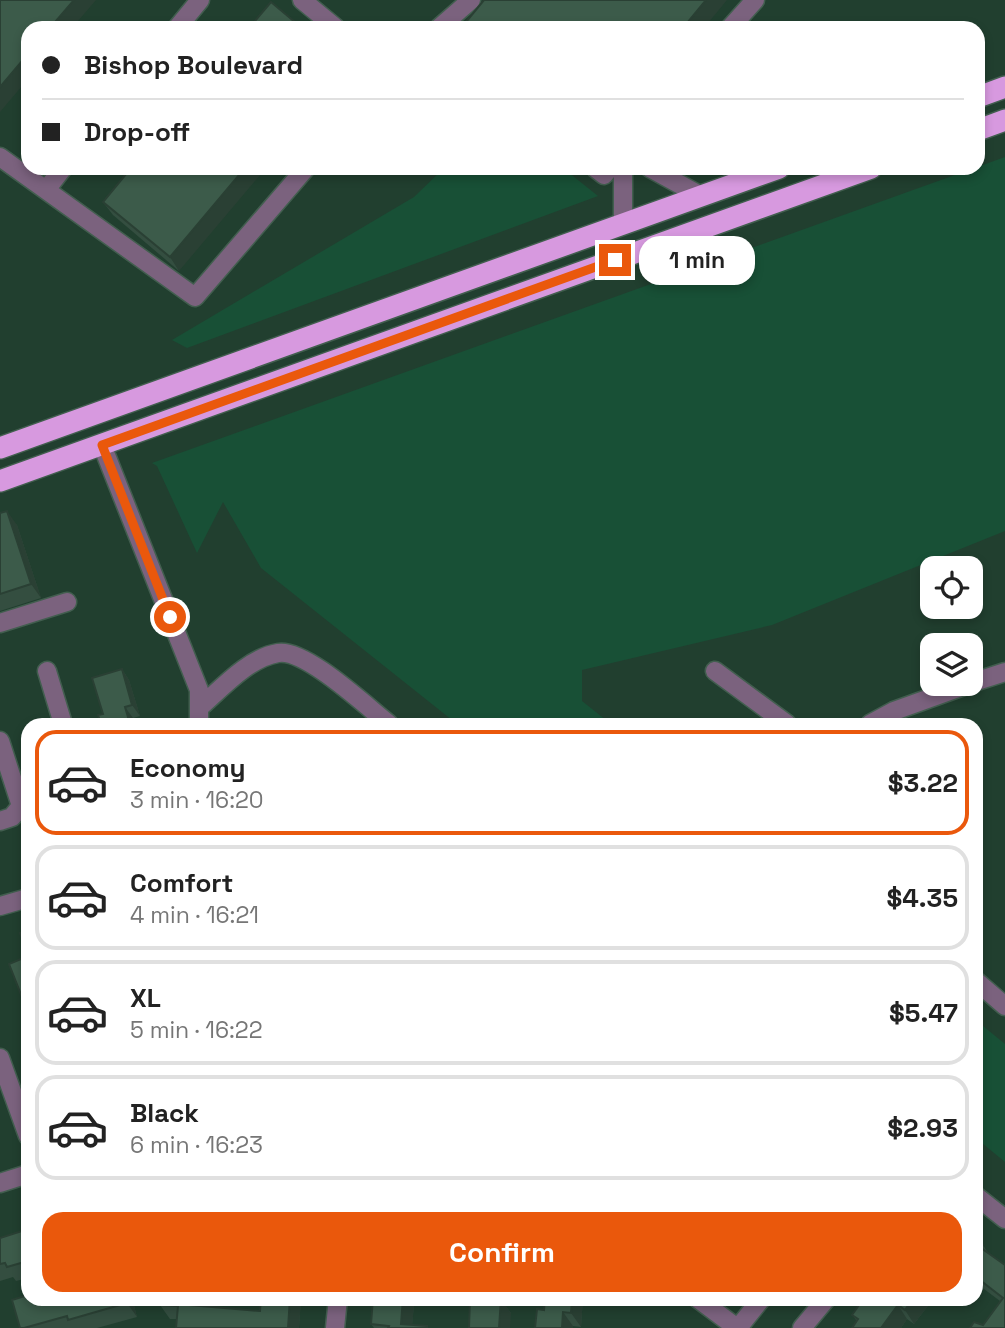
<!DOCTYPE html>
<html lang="en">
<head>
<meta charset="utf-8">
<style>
	body { margin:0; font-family:"Space Grotesk",sans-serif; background:#f2f2f2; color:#222; height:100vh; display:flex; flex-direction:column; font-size:26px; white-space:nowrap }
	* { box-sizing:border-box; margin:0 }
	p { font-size:23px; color:#767676 }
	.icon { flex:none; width:38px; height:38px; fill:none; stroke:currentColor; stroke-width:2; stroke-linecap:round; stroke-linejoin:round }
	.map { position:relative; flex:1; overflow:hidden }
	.side { position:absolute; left:21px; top:718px; width:962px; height:588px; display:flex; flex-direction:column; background:#fff; border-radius:21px; box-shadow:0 4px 10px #0003 }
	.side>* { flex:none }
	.hud { position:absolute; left:21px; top:21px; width:964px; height:154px; border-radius:21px; box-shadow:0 4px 10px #0003; display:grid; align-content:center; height:154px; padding:0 21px; background:#fff }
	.tools { position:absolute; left:920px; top:556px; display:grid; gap:14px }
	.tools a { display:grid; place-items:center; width:63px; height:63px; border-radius:14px; background:#fff; box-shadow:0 4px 10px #0003; font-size:35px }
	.end { position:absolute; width:32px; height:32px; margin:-16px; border:9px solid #ea580c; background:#fff; box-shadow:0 0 0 4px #fff }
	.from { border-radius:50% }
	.bubble { position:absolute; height:49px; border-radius:21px; background:#fff; box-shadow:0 4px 10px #0003; font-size:23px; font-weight:600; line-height:49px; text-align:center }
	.hud b { display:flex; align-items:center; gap:24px; height:66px; font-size:26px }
	.hud b+b { border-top:2px solid #e0e0e0 }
	.hud i { width:18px; height:18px; background:#222 }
	ul { padding:12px 0 0; list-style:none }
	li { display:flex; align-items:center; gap:21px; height:105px; margin:0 14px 10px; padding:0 7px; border:4px solid #e0e0e0; border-radius:21px }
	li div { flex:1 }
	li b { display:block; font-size:26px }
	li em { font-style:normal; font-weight:600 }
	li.active { border-color:#ea580c }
	li>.icon { width:63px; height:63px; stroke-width:1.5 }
	.primary-button { display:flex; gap:14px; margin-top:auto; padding:14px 21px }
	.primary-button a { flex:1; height:80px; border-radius:21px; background:#ea580c; color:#fff; font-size:28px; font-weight:600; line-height:80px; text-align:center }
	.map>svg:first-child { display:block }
	.green { fill:#185036 }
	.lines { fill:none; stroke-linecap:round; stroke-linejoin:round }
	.minor-casing { stroke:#425e4f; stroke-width:21 }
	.highway-casing { stroke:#425e4f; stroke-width:24 }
	.minor { stroke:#7b627e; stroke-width:18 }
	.highway { stroke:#d799df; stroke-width:21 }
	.wall { fill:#344e40 }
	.shaded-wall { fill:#2a4034 }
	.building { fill:#3c5b4a; stroke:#2a4034; stroke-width:2 }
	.route { stroke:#ea580c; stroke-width:9 }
</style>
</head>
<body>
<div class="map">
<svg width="1005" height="1328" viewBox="0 0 1005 1328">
	<rect width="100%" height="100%" fill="#213f2f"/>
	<path class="green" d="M1005,157V531L772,625L582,670V701L611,724H457L261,568L223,502L197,553L157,466L152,463Z
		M444,168H563L598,196L187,348L172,340L414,197Z
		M977,1021L1005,1044V1162L977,1139Z"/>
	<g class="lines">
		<g class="minor-casing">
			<path id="minor" d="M302,0L336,28
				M177,28L200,0
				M439,28L471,0
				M730,28L755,0
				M0,157L195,297L306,168
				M595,168L604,175L610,168
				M623,168V224
				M650,168L701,196
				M46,190L63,168
				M102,445L199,690V724
				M0,623L67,602
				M47,671L63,724
				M715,671L787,724
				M971,683L1005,672
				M199,708C221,689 248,658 278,653C305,648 367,707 389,724
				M870,724L894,711L969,684
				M0,741L21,806L12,817L0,821
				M0,906L28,898
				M976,981L1005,1006
				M0,1058L28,1136
				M0,1183L28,1174
				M976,1196L1005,1219
				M697,1298L737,1328
				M335,1328L338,1298
				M738,1328L762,1298
				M802,1328L827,1298"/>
		</g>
		<g class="highway-casing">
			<path id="highway" d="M978,97L1005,87
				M978,130L1005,120
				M0,448L779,168
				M0,481L871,168"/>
		</g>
		<use href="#minor" class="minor"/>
		<use href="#highway" class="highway"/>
	</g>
	<path class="wall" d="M131,168L179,271L113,215L103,202Z
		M0,513L17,525L41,598L0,611Z
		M122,669L129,680L140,716L133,718L135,724H101L103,714Z
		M28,956V1006L22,997Z
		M28,1229V1278L16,1281L13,1277L0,1281V1238Z
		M976,1241L983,1245L988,1253L1005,1265V1328L983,1325L1000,1301L976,1283Z
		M28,1298H132L137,1317L97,1328H20Z
		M160,1298H201V1306L260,1311L301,1298L299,1328H176L177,1319H170L160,1305Z
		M373,1298H422L421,1305H414L412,1325L428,1328H374L371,1324Z
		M465,1298H505V1305L511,1313L470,1306Z
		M545,1298H583L581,1327L573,1326V1328H535L544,1310Z
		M864,1298H934L914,1324L907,1319L901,1328H852L857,1321L852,1315Z"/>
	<path class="shaded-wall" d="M74,0H96L72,28H50Z
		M706,0H727L704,28H683Z
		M28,54V79L0,112V87Z
		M245,168H266L179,271L170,257Z
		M7,511L17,525L41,598L31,584Z
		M122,669L129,680L140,716L132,705Z
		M125,707L133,718L135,724H130Z
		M126,1298H132L137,1317L127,1303Z
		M191,1298H201L200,1319L190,1305Z
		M290,1298H301L299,1328H288Z
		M403,1298H410L414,1305L412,1328L401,1324Z
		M417,1298H422L421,1305Z
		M495,1298H505V1305L511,1313L510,1328H499Z
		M572,1298H583L581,1327L571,1313Z
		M913,1298H934L914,1324L905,1310Z
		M898,1305L907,1319L901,1328H881Z
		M563,1312L573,1326V1328H562Z"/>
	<path class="building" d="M0,0H74L50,28H28V54L0,87Z
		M484,0H706L683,28H461Z
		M271,2L302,28H249Z
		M131,168H245L170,257L103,202Z
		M7,511L31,584L0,594V513Z
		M122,669L132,705L125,707L130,724H101L98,715L103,714L92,678Z
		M28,930V954L20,933Z
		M28,956V995L22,997L9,964Z
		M28,1229V1261L7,1267L5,1263L0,1264V1238Z
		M976,1241L983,1245L981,1248L1005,1265V1328H970L974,1322L983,1325L1003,1298L976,1277Z
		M28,1295V1298H126L127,1303L68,1320L67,1316L24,1328H20L12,1300Z
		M160,1298H191L190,1305L260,1311L261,1298H290L288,1328H176L178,1306L160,1305Z
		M373,1298H403L401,1324L427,1326V1328H388L389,1326L371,1324Z
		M470,1298L501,1299L499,1328H469Z
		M545,1298H572L571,1313L563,1312L562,1328H535L537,1309L544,1310Z
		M864,1298H913L905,1310L898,1305L881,1328H852L858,1319L852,1315Z"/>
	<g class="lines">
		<path class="route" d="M170,617L102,445L615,260"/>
	</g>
</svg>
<div class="tools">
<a><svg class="icon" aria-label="locate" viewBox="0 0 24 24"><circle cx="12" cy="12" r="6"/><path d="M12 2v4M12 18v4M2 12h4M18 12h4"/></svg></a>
<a><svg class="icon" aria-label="layers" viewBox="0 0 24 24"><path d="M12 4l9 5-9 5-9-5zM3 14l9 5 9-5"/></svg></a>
</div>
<i class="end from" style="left:170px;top:617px"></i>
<i class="end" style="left:615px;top:260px"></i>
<div class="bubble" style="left:639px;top:236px;width:116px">1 min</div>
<div class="hud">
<b><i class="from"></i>Bishop Boulevard</b>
<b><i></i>Drop-off</b>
</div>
<section class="side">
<ul>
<li class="active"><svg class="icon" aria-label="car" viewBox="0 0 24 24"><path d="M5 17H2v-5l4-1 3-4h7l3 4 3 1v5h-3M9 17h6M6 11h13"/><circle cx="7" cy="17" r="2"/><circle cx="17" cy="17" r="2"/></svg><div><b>Economy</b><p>3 min · 16:20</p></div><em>$3.22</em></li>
<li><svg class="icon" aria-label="car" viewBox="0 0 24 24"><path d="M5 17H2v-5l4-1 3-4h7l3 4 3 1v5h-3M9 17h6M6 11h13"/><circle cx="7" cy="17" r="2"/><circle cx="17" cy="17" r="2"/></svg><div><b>Comfort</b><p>4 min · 16:21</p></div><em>$4.35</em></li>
<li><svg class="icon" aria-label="car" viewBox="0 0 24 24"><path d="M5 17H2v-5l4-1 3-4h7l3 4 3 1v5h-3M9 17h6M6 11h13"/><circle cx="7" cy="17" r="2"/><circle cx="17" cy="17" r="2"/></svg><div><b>XL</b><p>5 min · 16:22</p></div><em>$5.47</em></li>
<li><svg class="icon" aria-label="car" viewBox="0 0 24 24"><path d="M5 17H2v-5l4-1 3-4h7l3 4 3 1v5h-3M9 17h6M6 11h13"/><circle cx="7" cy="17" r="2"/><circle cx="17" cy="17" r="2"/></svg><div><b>Black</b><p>6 min · 16:23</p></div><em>$2.93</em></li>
</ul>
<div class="primary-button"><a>Confirm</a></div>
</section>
</div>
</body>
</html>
